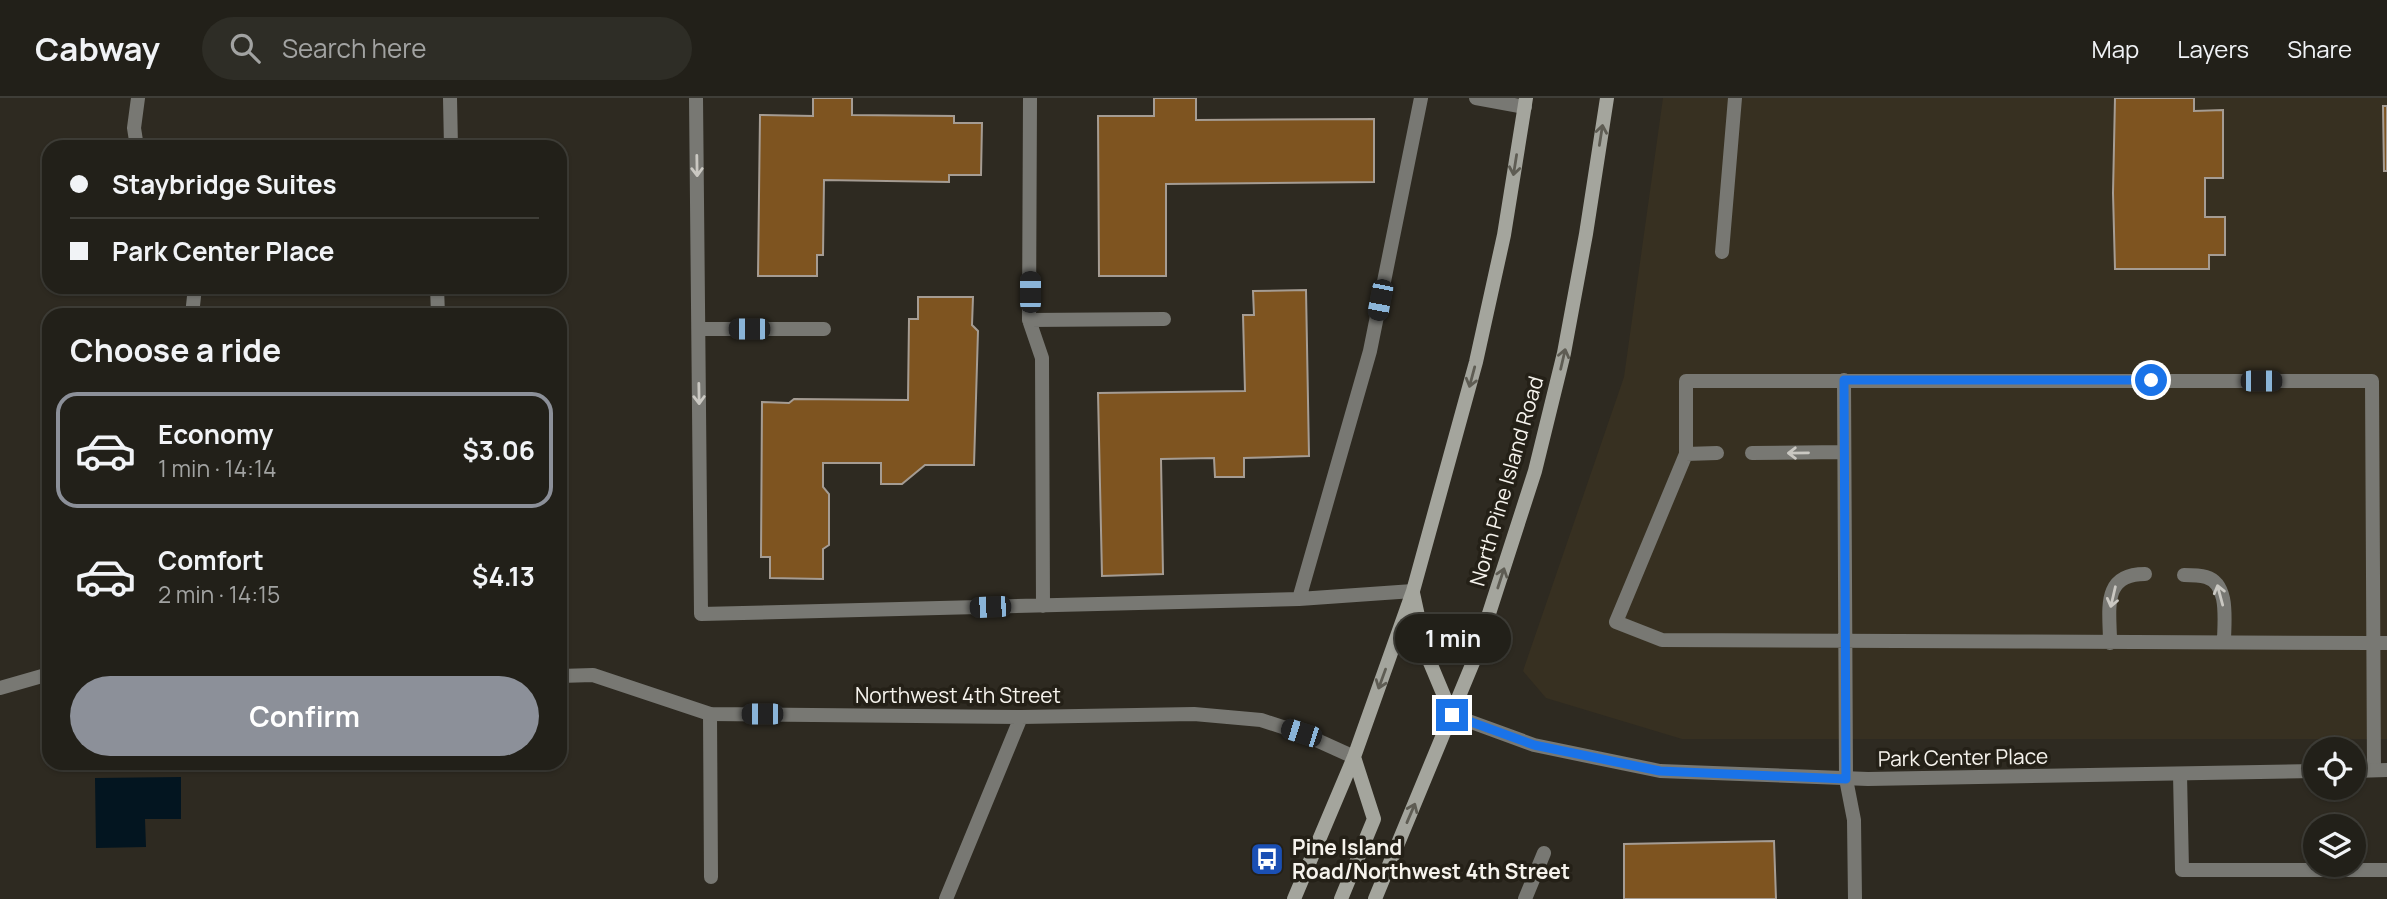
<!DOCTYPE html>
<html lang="en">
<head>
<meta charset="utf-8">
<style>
	body { margin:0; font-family:Manrope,sans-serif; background:#2e2d26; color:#f1f3f6; height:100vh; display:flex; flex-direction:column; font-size:26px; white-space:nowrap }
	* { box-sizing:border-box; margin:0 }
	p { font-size:23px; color:#a2a3a2 }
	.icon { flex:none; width:38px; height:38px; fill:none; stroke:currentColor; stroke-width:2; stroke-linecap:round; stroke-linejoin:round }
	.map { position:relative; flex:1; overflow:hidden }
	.sheet { position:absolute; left:42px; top:210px; width:525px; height:462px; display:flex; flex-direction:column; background:#222019; border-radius:21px; box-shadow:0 2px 5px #0004,0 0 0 2px #3f3e38 }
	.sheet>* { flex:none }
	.top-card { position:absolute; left:42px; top:42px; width:525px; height:154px; border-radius:21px; box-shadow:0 2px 5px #0004,0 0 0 2px #3f3e38; display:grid; align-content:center; height:154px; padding:0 28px; background:#222019 }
	.tools { position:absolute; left:2303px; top:639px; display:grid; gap:14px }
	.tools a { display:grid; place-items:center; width:63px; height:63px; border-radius:50%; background:#222019; box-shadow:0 2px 5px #0004,0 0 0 2px #3f3e38; font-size:35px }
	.end { position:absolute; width:32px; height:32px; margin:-16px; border:9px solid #1a73e8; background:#fff; box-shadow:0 0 0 4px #fff }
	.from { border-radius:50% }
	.bubble { position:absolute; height:49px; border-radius:24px; background:#222019; box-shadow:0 2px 5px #0004,0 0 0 2px #3f3e38; font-size:23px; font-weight:700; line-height:49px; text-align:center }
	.car { position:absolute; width:21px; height:42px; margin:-21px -10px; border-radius:9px; box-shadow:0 0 5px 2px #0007; background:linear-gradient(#222 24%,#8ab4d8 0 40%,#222 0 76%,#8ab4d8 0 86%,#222 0) }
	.top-card b { display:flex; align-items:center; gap:24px; height:66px; font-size:26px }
	.top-card b+b { border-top:2px solid #3f3e38 }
	.top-card i { width:18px; height:18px; background:#f1f3f6 }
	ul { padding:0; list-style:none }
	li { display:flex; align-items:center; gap:21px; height:116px; margin:0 14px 10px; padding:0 14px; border:4px solid transparent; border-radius:21px }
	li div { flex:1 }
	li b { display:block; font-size:26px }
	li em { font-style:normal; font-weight:700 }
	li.on { border-color:#8c9099 }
	li>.icon { width:63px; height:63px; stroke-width:1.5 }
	h2 { padding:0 28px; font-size:32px; line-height:84px }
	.action { display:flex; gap:14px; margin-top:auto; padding:14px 28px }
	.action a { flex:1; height:80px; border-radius:42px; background:#8c9099; color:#fff; font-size:28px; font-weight:700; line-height:80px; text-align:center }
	header { display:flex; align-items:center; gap:42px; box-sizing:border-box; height:98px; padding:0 35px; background:#222019; border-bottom:2px solid #3f3e38 }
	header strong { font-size:33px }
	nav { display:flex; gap:38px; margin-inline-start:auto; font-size:24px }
	.search { width:490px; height:63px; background:#2e2d26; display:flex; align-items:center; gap:18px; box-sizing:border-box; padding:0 24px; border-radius:38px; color:#a2a3a2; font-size:26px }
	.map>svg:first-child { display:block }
	.built { fill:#373021 }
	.water { fill:#031520 }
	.building { fill:#7e5420; stroke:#a59c93; stroke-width:2 }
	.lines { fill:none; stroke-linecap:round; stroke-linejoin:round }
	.lane { stroke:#787873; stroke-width:14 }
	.street { stroke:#787873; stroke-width:14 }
	.secondary { stroke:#a4a59d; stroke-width:14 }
	.oneway { stroke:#5e5c53 }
	.oneway2 { stroke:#cac8c2 }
	.route { stroke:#1a73e8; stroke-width:9 }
	.labels { text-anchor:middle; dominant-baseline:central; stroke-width:7; stroke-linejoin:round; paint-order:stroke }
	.street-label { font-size:21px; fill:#f6f3ed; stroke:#242017 }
	.poi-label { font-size:21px; font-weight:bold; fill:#f6f3ed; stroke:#242017; text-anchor:start }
</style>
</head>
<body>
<header>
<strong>Cabway</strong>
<div class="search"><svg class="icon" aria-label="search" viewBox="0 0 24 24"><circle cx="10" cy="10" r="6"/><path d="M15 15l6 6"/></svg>Search here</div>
<nav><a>Map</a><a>Layers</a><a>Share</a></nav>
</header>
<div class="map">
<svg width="2387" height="801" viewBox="0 0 2387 801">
	<rect width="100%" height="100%" fill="#2e2a21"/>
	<path class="built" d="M1663,0H2387V641H1682L1546,600L1523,573L1624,279Z"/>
	<path class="water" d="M181,679V721H145L146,749L96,750L95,680Z"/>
	<path class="building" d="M813,0H852V17L954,18V25H982L981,77H949V84L824,82L823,157H817V178H758L760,17L813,18Z
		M1154,0H1196V22L1374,21V84L1166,86V178H1099L1098,18H1154Z
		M2115,0H2194V13L2223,12V80H2205V119H2225V157H2209V171H2115L2113,95Z
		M2383,8H2387V73H2384Z
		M1306,192L1309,358L1244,360V379H1215L1214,360L1161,361L1163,476L1102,478L1098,295L1245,293L1243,217H1254L1253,193Z
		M918,199H973L972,227L978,233L974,367H925L902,386H881V365H823V389L829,396V447L823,451V481L770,480V459H761L762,304L789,305L794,301L908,302L909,221H918Z
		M1774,743L1776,801H1624V746Z"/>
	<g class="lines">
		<path class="lane" d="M696,0L701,516L1299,501
			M1030,0L1029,222L1042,260L1043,508
			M1476,0L1525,9
			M1722,154L1735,0
			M1029,222L1164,221
			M699,231H824
			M1844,282L1846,681L1854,722L1855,801
			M1752,355L1844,354
			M1686,356L1717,355
			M2184,477C2191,477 2199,477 2206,479C2230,486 2224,524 2224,544
			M1413,493L1299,501L1370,253L1421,0
			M2110,545C2110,512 2101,476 2145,476
			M710,616L711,779
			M2374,672L2372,283H1686V356L1616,524L1662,542C1899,544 2135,543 2372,545H2387
			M2180,676L2182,772H2387
			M1525,801L1544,755"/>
		<path class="street" d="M450,0L451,49
			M137,49L134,30L138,0
			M437,189L438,217
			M192,217L195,189
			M560,578L593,577L710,616L1021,619L1194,616L1261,622L1301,635L1354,659
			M0,590L49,576
			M1452,617L1534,647L1660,673L1868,681L2315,673
			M2354,673L2387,672
			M946,801L1021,619"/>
		<path class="secondary" d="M1413,495L1426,555L1452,617
			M1294,801L1354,659L1413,493L1476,264L1504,137L1526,0
			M1341,801L1374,721L1354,659
			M1375,801L1474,562L1535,373L1564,255L1586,136L1607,0"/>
	</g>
	<defs><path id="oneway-shaft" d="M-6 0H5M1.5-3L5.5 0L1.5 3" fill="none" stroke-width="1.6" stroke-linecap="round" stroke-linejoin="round" transform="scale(1.75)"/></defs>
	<g class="oneway">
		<use href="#oneway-shaft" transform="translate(1601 37) rotate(-81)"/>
		<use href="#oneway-shaft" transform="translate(1515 67) rotate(99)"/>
		<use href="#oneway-shaft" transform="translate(1563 261) rotate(-77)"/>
		<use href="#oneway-shaft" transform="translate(1472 279) rotate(105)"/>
		<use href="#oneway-shaft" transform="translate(1501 480) rotate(-72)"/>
		<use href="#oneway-shaft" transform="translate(1382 581) rotate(110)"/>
		<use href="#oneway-shaft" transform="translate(1411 715) rotate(-67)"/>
	</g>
	<g class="oneway2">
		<use href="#oneway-shaft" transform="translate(697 68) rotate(89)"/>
		<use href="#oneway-shaft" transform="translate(699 296) rotate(89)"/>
		<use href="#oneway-shaft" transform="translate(1798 355) rotate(179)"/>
		<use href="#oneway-shaft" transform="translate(2220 497) rotate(-105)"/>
		<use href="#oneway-shaft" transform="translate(2113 499) rotate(103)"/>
	</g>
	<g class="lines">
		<path class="route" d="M1452,617L1534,647L1660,673L1846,681L1844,282H2151"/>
	</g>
	<defs>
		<g id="bus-square" transform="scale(1.75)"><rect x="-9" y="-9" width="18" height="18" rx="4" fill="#1a4fb4" stroke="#242017"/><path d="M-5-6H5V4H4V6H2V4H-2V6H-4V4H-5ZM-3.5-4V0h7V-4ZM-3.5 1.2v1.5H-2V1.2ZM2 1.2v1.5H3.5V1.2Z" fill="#fff"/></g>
	</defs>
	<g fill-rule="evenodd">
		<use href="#bus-square" x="1267" y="761"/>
	</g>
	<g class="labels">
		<g class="street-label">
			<text transform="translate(1506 383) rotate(-74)">North Pine Island Road</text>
			<text x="958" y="597">Northwest 4th Street</text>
			<text transform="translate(1963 659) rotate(-1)">Park Center Place</text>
		</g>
		<g class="poi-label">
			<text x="1292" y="749">Pine Island<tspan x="1292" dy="24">Road/Northwest 4th Street</tspan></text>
		</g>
	</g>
</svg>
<div class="tools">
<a><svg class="icon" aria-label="locate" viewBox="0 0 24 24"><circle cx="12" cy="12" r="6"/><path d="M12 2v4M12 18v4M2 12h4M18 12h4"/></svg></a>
<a><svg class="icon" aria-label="layers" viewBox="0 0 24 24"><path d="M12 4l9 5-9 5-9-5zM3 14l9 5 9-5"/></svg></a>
</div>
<i class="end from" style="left:2151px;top:282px"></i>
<i class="end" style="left:1452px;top:617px"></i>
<div class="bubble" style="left:1395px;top:516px;width:116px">1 min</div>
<i class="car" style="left:1030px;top:194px;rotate:0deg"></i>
<i class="car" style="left:1380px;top:202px;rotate:191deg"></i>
<i class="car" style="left:749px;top:231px;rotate:270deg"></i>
<i class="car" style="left:2261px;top:283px;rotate:90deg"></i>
<i class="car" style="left:990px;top:509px;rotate:268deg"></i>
<i class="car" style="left:762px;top:616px;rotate:270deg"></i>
<i class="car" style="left:1301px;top:635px;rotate:288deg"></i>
<div class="top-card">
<b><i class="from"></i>Staybridge Suites</b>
<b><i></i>Park Center Place</b>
</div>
<section class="sheet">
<h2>Choose a ride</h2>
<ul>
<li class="on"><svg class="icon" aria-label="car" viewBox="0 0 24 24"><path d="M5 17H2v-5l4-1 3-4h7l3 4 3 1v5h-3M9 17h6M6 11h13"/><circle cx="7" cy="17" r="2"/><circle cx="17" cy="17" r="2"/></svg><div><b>Economy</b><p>1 min · 14:14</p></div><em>$3.06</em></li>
<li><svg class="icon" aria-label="car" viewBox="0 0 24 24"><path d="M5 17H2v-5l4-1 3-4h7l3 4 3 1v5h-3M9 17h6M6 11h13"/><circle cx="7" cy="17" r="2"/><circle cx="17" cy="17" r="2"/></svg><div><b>Comfort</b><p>2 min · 14:15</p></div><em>$4.13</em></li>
</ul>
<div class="action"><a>Confirm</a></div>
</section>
</div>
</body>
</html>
